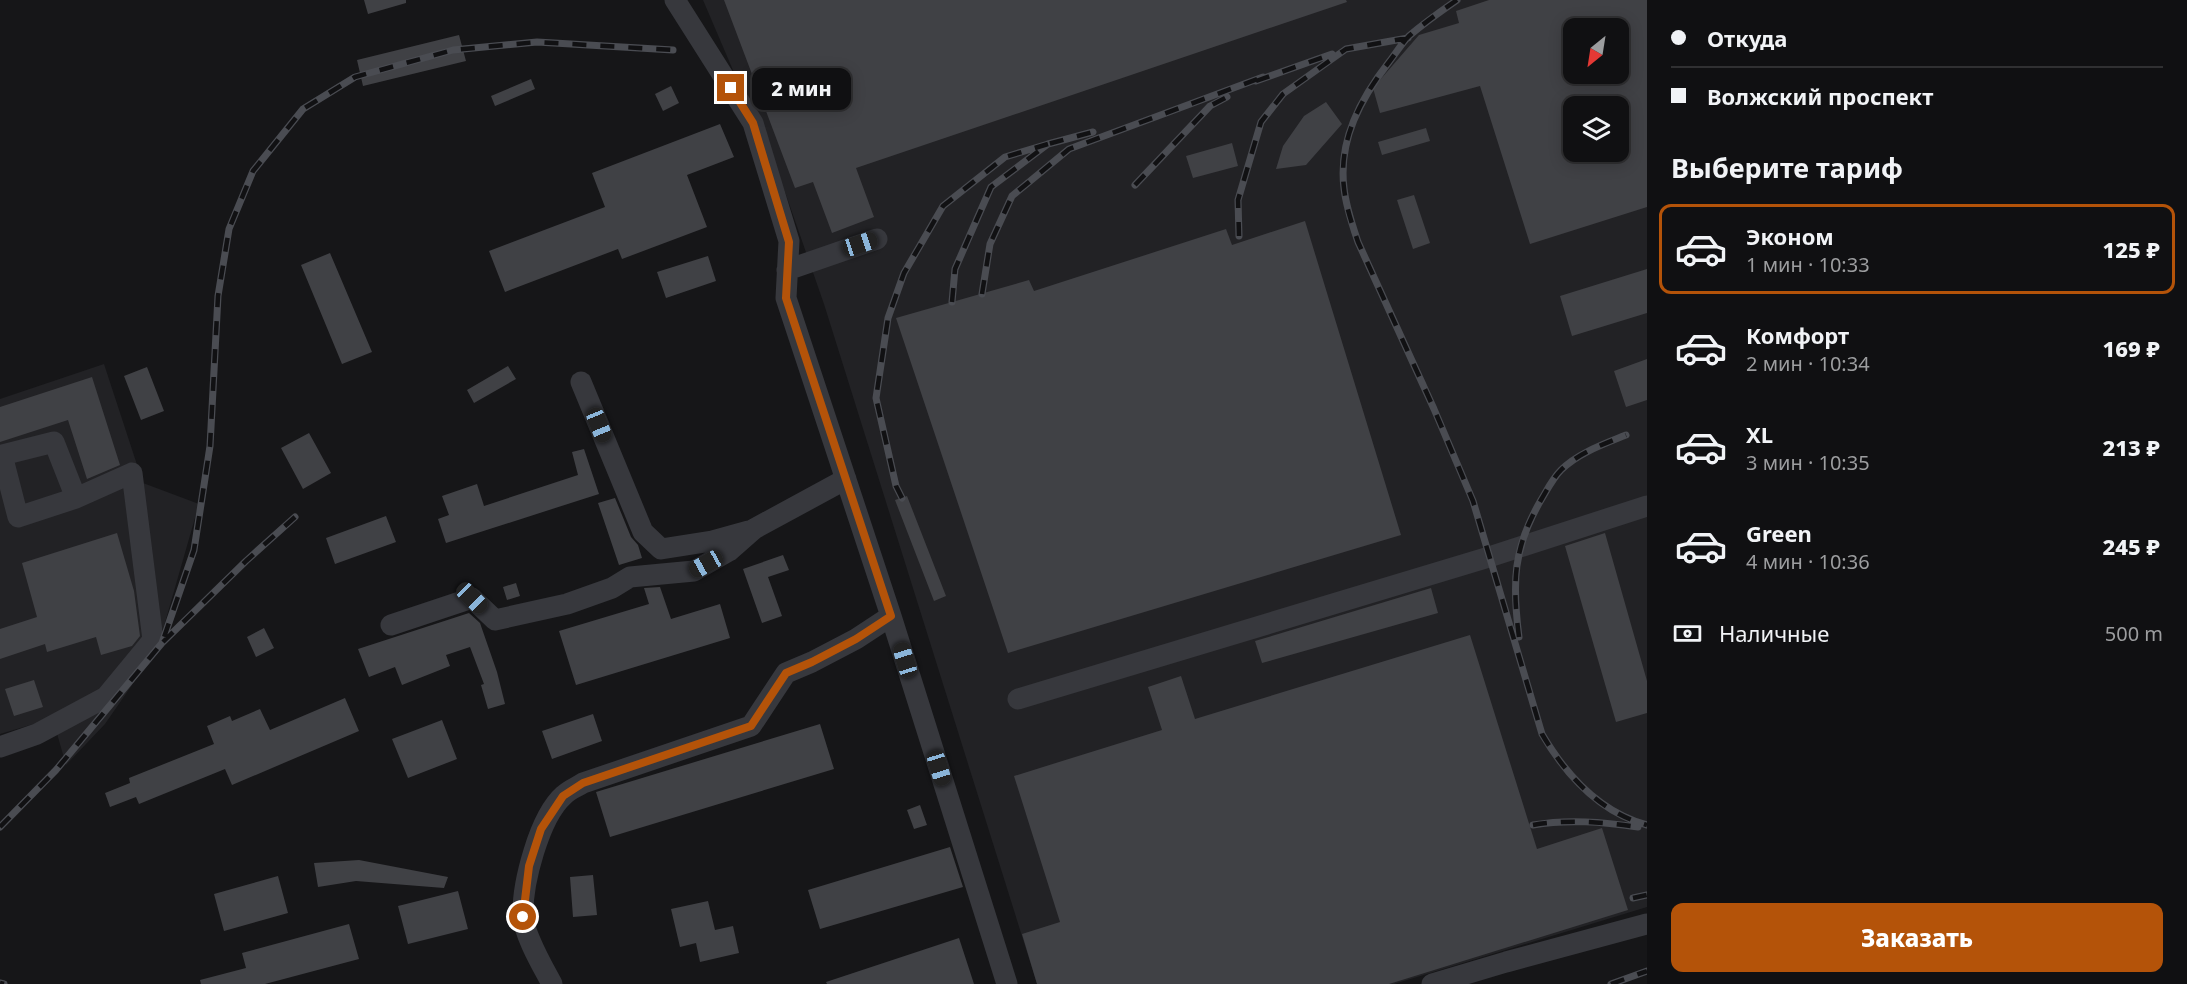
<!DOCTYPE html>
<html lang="ru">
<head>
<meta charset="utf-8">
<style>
	body { margin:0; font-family:"Noto Sans",sans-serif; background:#1e1e20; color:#f1f3f6; height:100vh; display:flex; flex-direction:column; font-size:22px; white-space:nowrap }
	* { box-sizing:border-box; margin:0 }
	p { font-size:20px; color:#9c9d9f }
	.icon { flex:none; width:33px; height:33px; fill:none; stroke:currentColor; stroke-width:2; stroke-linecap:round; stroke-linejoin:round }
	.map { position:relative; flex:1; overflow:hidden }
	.side { display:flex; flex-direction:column; background:#101012; width:540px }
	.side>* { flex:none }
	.banner { display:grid; align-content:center; height:132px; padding:0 24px; background:#101012 }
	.needle { width:39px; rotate:210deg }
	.fabs { position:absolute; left:1563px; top:18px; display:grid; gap:12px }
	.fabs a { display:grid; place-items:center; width:66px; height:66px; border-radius:12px; background:#101012; box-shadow:0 3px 15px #0003,0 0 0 2px #303032; font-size:30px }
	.end { position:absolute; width:27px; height:27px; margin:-14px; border:8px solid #b45309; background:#fff; box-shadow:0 0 0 3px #fff }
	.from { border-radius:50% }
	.bubble { position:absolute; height:42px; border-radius:12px; background:#101012; box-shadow:0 3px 15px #0003,0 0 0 2px #303032; font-size:20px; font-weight:800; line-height:42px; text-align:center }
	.car { position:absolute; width:18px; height:36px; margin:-18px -9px; border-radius:8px; box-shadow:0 0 4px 2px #0007; background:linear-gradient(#222 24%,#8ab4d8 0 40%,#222 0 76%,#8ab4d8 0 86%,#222 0) }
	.banner b { display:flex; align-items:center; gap:21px; height:57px; font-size:22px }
	.banner b+b { border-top:2px solid #303032 }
	.banner i { width:15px; height:15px; background:#f1f3f6 }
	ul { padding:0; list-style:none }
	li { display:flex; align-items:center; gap:18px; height:90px; margin:0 12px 9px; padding:0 12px; border:3px solid transparent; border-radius:12px }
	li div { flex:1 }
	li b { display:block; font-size:22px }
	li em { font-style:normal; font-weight:800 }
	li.on { border-color:#b45309 }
	li>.icon { width:54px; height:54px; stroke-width:1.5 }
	h2 { padding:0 24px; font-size:27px; line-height:72px }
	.pay { display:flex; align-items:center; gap:15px; height:66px; padding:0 24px; font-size:22px }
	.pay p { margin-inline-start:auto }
	.action { display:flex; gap:12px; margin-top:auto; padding:12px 24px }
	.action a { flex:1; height:69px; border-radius:12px; background:#b45309; color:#fff; font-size:24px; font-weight:800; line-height:69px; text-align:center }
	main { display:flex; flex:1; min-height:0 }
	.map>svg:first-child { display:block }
	.built { fill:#222225; fill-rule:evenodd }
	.building { fill:#404145; fill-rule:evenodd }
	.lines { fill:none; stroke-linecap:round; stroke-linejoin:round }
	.minor { stroke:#37383d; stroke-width:21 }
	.rail-casing { stroke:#4a4c52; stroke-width:7 }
	.rail { stroke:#111113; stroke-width:4.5; stroke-dasharray:14; stroke-linecap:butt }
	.route { stroke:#b45309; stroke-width:8 }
</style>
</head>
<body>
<main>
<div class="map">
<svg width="1647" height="984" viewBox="0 0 1647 984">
	<rect width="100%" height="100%" fill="#161618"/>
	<path class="built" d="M703,0H1647V907L1394,984H1037L824,304L785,192ZM1574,28H1618V74H1574ZM1574,106H1618V152H1574Z
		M104,364L143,483L199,504L164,626L143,669L105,724L66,765L54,723L44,721L0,734V399Z"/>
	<path class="building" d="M364,0H406V3L368,14Z
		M724,0H1346L1347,2L856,168L874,217L832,233L813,182L795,188Z
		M1489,0H1647V207L1530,244L1480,86L1380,113L1373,88L1419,35L1459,23L1456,11ZM1574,28H1618V74H1574ZM1574,106H1618V152H1574Z
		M459,35L466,61L363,86L357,60Z
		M531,79L535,89L495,106L491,96Z
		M671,86L679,103L663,111L655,94Z
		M1326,102L1342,124L1306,165L1276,169L1283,146L1304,116Z
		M720,124L734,157L687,175L707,227L622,259L618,249L505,292L489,251L605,207L592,173Z
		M1426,128L1430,141L1382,155L1378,142Z
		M1232,143L1238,166L1193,178L1186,156Z
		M1414,195L1430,243L1413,249L1397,200Z
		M1305,221L1401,535L1008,653L896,318L1029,280L1034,291L1226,229L1232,245Z
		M330,253L372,352L342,364L301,265Z
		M708,256L716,281L666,298L657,272Z
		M1647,269V313L1572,336L1560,296Z
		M1647,359V400L1626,407L1614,371Z
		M508,366L516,379L474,403L467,390Z
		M147,367L164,411L141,420L124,376Z
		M92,377L120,465L87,479L68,420L0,442V407Z
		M309,433L331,473L303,489L281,448Z
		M584,449L599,494L446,543L438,519L449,515L442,496L477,484L484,506L578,475L572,452Z
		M907,496L946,596L934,601L895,500Z
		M615,498L631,537L638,545L642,558L619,565L598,503Z
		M386,516L396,542L335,564L326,538Z
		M117,533L134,591L140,636L132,646L101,655L96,637L47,652L45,644L0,659V629L37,617L22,563Z
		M1605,533L1647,681V713L1616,722L1565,546Z
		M783,555L789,570L768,577L782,616L762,623L743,569Z
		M516,583L520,596L507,600L503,587Z
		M660,587L671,619L720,604L730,638L576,685L559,631L649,604L644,588Z
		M1431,588L1438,613L1262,663L1255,641Z
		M469,613L480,623L497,672L505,704L488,709L481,685L484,684L470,647L446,655L450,666L402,685L395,667L369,677L358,649Z
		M264,628L274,648L256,657L247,637Z
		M1470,635L1537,849L1602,828L1628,910L1389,984H1037L1022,934L1060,922L1014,776L1162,730L1148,687L1181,676L1195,719Z
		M34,680L43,707L14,716L5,689Z
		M345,698L359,731L232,785L225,769L139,804L136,797L110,807L105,793L130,783L129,778L214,744L207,726L230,716L232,721L260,709L270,730Z
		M593,714L602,741L552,759L542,731Z
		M442,720L457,759L408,778L392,739Z
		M820,724L834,769L610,837L596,792Z
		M920,805L927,825L914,829L907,810Z
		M950,847L963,887L820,929L808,890Z
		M359,860L448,877L444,888L356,881L318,887L314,863Z
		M593,875L597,915L573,917L570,877Z
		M278,876L288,913L224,931L214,894Z
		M458,891L468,929L408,944L398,906Z
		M708,901L715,930L733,926L739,953L700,962L696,943L680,947L671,909Z
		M349,924L359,959L265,984H201L200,980L246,968L242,953Z
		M959,938L974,984H827L826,982Z"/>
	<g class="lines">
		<path class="minor" d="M675,0L753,123L789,241L786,298L891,616L1007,984
			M787,270L877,239
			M581,382L643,532L661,549L712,541L748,531
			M391,625L472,598L495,620L567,604L612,588L630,577L694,571L729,551L754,529L846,479
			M1018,699L1489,557L1647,506
			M0,747L37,734L106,697L153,640L132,473L76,498L54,442L2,455L18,517L76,498
			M552,984C543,967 524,935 523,916C522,884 539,817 564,795C569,790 577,787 583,783L751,726L786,673L812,662L856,639L891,616
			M1432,984L1506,962L1647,924"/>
		<g class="rail-casing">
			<path id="rail" d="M1457,0C1441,11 1424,23 1409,36C1402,43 1396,53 1389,62C1361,98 1338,140 1344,188C1346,207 1352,224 1358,242L1434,409L1473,501L1542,734C1566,775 1599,812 1647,825
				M1256,81L1332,54
				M1135,185L1210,106L1227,97
				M1239,236L1238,200L1261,122L1283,94L1346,49L1408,38
				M982,294L990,244L1012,196L1069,149L1263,77
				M952,302L955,269L991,187L1048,144L1093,132
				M902,498L896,486L876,398L888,318L904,273L943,206L1005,157L1048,144
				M1519,637C1512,583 1513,548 1541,500C1547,490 1553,478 1561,470C1578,453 1604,444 1626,435
				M163,642L246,561L295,517
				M1533,825C1568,819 1603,822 1638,827
				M0,827L56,770L162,643L194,550L210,446L218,296L229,229L253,171L303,109L355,77L453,50L537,42L673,50
				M1633,898L1647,895
				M0,983L4,984
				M1611,984L1647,971"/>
		</g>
		<use href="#rail" class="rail"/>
	</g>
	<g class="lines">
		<path class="route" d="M523,917L529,866L541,829L563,796L583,783L751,726L786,673L812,662L856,639L891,616L786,298L789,242L765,163L753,123L731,88"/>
	</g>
</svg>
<div class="fabs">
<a><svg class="needle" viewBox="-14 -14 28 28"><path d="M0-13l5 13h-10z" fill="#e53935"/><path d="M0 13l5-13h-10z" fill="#9c9d9f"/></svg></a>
<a><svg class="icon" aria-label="layers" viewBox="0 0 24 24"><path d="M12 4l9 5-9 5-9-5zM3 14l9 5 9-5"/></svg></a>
</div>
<i class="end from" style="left:523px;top:917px"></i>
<i class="end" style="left:731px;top:88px"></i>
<div class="bubble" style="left:752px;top:68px;width:99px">2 мин</div>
<i class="car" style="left:860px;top:244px;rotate:72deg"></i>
<i class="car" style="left:599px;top:425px;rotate:158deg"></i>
<i class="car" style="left:706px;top:564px;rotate:241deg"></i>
<i class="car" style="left:472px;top:598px;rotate:135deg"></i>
<i class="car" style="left:905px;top:660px;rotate:343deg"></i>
<i class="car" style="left:939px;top:768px;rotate:163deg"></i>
</div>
<section class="side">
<div class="banner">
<b><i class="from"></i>Откуда</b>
<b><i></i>Волжский проспект</b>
</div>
<h2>Выберите тариф</h2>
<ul>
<li class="on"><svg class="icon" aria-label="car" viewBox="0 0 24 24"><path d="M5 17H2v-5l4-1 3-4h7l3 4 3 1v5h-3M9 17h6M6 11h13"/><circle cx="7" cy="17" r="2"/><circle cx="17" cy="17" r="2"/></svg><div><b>Эконом</b><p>1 мин · 10:33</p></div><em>125 ₽</em></li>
<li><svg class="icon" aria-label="car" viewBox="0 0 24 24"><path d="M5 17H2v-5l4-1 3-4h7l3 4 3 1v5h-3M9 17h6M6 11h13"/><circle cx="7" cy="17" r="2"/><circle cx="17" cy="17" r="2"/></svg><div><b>Комфорт</b><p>2 мин · 10:34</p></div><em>169 ₽</em></li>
<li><svg class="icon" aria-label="car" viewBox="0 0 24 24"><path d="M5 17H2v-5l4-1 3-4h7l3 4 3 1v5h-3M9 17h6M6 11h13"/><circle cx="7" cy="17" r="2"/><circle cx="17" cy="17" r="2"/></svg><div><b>XL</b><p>3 мин · 10:35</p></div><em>213 ₽</em></li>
<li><svg class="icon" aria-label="car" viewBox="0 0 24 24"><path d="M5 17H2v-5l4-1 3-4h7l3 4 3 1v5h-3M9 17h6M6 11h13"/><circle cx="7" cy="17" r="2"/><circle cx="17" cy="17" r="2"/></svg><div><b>Green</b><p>4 мин · 10:36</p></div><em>245 ₽</em></li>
</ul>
<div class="pay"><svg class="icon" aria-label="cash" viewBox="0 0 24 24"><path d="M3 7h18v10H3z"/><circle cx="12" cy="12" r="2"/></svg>Наличные<p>500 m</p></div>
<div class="action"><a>Заказать</a></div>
</section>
</main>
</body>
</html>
